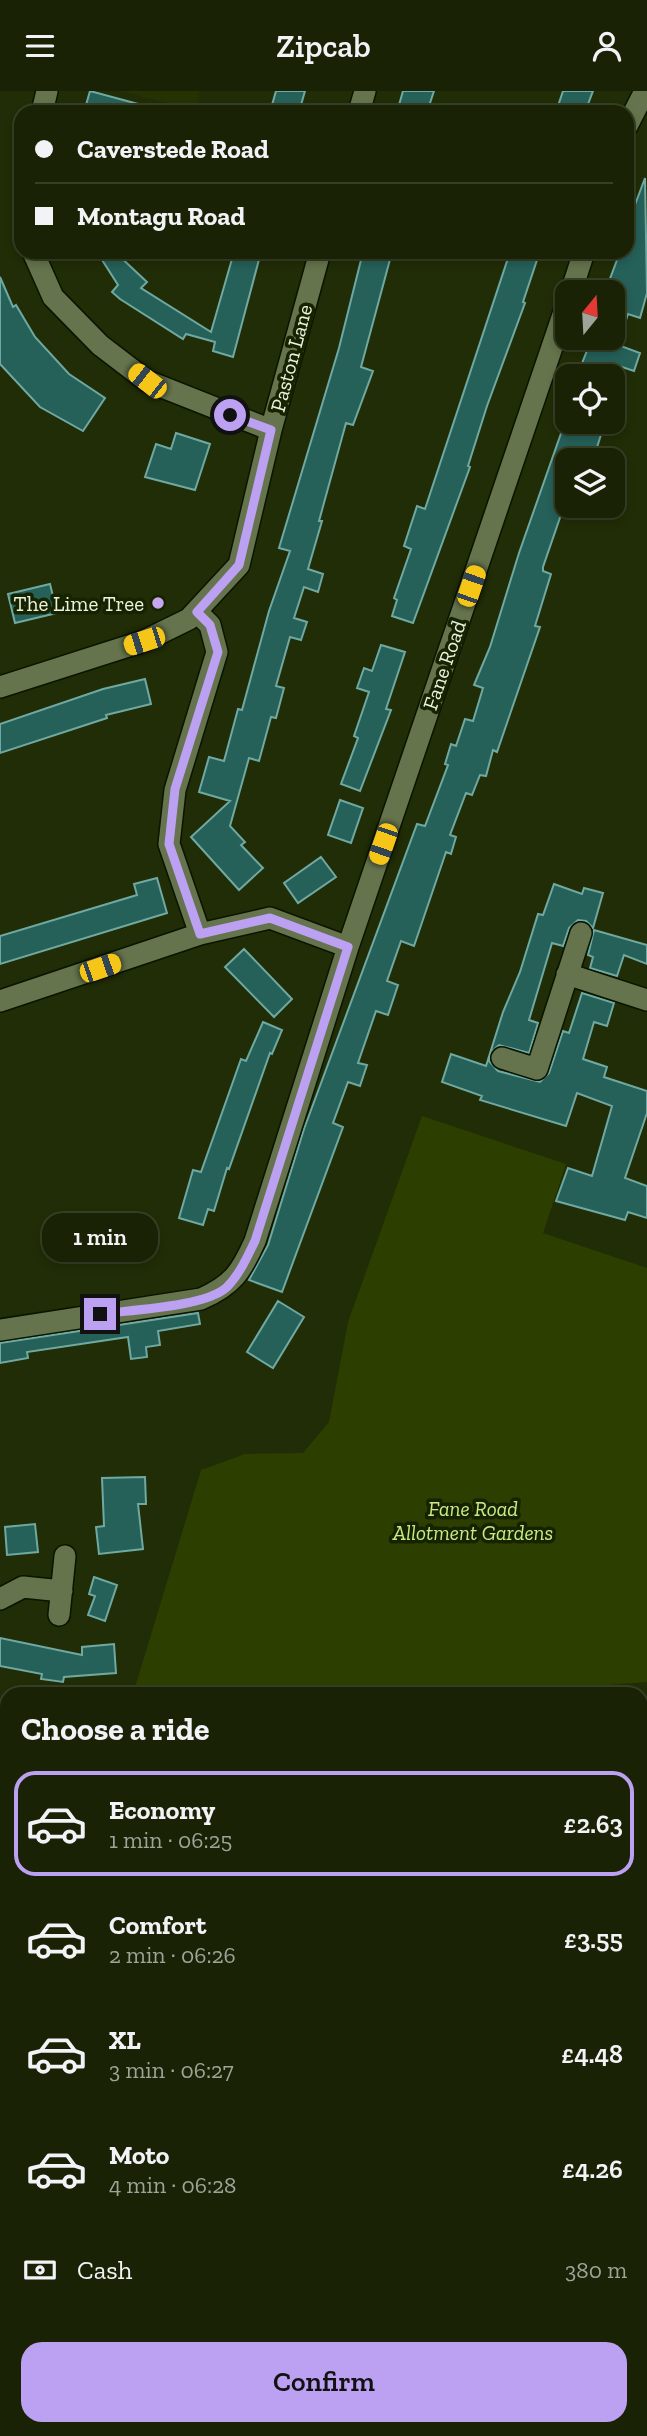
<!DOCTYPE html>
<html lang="en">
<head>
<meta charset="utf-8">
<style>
	body { margin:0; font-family:"Zilla Slab",serif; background:#262f13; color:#f1f3f6; height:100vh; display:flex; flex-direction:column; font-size:26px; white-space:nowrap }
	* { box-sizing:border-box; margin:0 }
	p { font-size:23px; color:#9fa49a }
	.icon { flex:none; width:38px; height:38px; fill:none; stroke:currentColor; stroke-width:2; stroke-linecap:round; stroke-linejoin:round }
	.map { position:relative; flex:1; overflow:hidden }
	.panel { position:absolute; left:0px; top:1596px; width:648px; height:749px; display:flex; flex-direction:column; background:#192204; border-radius:21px 21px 0 0; box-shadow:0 4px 10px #0003,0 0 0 2px #373f26 }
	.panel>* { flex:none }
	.hud { position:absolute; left:14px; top:14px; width:620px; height:154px; border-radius:21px; box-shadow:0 4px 10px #0003,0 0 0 2px #373f26; display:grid; align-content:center; height:154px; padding:0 21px; background:#192204 }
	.needle { width:46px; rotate:18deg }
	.controls { position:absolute; left:555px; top:189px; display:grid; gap:14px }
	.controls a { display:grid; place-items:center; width:70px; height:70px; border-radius:14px; background:#192204; box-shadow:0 4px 10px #0003,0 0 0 2px #373f26; font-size:35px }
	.end { position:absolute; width:32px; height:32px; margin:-16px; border:9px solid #bca0f2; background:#111; box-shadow:0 0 0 4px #111 }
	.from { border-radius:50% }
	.bubble { position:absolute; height:49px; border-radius:21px; background:#192204; box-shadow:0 4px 10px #0003,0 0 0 2px #373f26; font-size:23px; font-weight:600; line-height:49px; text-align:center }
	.car { position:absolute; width:21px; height:42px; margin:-21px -10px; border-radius:9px; box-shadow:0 0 5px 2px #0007; background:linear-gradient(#f5c518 24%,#345 0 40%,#f5c518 0 76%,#345 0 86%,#f5c518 0) }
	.hud b { display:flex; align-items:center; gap:24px; height:66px; font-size:26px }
	.hud b+b { border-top:2px solid #373f26 }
	.hud i { width:18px; height:18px; background:#f1f3f6 }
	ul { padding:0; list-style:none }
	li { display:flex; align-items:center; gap:21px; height:105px; margin:0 14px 10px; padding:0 7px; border:4px solid transparent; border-radius:21px }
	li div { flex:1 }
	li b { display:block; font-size:26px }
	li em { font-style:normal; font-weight:600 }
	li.on { border-color:#bca0f2 }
	li>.icon { width:63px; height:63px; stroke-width:1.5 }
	h2 { padding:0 21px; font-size:32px; line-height:84px }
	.pay { display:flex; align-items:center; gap:18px; height:77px; padding:0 21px; font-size:26px }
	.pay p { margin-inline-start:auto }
	.button { display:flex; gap:14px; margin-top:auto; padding:14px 21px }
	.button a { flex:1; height:80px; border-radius:21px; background:#bca0f2; color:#111; font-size:28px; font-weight:600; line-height:80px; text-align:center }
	header { display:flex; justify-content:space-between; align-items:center; height:91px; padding:0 21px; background:#192204; font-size:32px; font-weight:600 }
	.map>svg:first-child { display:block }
	.built { fill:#253303 }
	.green { fill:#2d3e01 }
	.building { fill:#256059; stroke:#6fa9a1; stroke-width:2 }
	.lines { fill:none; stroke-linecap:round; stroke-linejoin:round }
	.minor-casing { stroke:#0b1400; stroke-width:24 }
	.highway-casing { stroke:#0b1400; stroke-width:24 }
	.minor { stroke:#65744c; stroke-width:21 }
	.highway { stroke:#da8925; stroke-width:21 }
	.route { stroke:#bca0f2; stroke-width:9 }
	.poi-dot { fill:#c8a6ef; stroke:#172300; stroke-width:2.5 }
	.labels { text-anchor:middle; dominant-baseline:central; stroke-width:7; stroke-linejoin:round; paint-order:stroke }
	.street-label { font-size:21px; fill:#eaf3dd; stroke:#172300 }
	.poi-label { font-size:21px; fill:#eaf3dd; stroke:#172300; text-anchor:end }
	.park-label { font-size:21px; font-style:italic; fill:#c7ec84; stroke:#172300 }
</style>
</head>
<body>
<header><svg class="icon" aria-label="menu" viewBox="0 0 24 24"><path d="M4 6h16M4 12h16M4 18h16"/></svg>Zipcab<svg class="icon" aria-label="person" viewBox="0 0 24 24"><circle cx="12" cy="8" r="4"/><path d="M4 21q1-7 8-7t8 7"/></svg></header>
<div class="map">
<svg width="647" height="2345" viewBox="0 0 647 2345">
	<rect width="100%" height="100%" fill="#212d06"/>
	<path class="built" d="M122,0H200L195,20Z"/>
	<path class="green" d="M422,1025L566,1073L543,1142L647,1177V1591L496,1603H133L201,1379L245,1363L303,1362L329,1331L348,1231Z"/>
	<path class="building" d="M90,0L153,17L152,21H84Z
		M276,0H305L299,21H270Z
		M403,0H434L427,21H397Z
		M563,0H593L585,21H556Z
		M645,87L647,202L640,227L628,223L618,254L640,262L634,280L613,273L608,285H577L592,247H612V201H605L620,161H626V138Z
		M97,161H115L147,191L141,197L211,241L234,161H261L233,266L213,260L215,251L186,243L183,248L120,208L112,201L118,194Z
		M363,161H392L361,276L373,280L353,334L346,332L319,430H322L308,478L323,483L318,501L304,496L294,527L307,531L301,549L290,546L276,595L284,597L276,627L271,626L259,670L249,667L230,735L245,751L241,754L263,777L239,799L191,746L230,710L199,701L209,666L224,670L238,618L242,619L269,520L290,460L279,457L339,257Z
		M510,161L538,166L523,211L525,212L487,315L468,375L470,376L413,532L392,525L397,509L394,507L411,458L404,455L417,415L425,418Z
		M0,186L13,216L16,214L35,246L69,283L105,307L83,340L40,316L0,273Z
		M565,331H605L593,369H567V420L563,418L543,476V480L551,483L535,535L540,536L497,661L493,659L486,685L480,684L472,704L466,702L450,744L456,746L451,763L446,761L414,855L401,850L387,890L398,894L388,924L376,920L358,972L367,974L360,995L348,991L333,1032L343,1036L282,1201L249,1189L268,1154L304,1038L417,733L425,735L448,674L445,673L451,653L456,655L465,628L473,630L483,597L474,594L490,556L519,462Z
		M176,342L210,353L195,399L145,386L156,353L171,358Z
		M50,493L57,522L15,532L8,503Z
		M381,554L405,561L386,618L391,619L360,700L341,693L358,647L354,645L369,601L357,597L364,577L372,580Z
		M145,588L151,613L106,624L107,627L0,662V633L103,598Z
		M340,709L363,717L351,752L328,744Z
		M321,766L336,786L298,812L284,792Z
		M157,787L167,822L0,873V845L137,804L134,793Z
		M554,793L582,803L584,797L603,802L593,837L586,830L578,829L569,837L563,855L552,852L529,929L538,932L529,962L499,954L490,962L489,970L498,980L540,991L549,982L563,940L569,942L582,902L614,912L607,935L594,931L583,968L607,976L604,986L647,1000V1022L625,1087L647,1095V1127L628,1121L625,1129L556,1110L568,1077L592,1085L612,1015L577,1002L566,1035L480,1009L482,1005L442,991L451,963L486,975L503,921L520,881L538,823L543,824Z
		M594,839L647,854V873L624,864L617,885L590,877L593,866L588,864Z
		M244,858L292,908L274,926L225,876Z
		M263,931L282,939L272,963L270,962L229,1078L227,1077L214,1120L208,1118L203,1134L179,1127L193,1079L201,1081L241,968L246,970Z
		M278,1210L304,1226L273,1277L247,1261Z
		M198,1222L200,1233L158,1240L160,1254L146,1256L147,1266L131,1268L128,1246L27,1261L28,1267L0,1272V1252Z
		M145,1386L146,1413H138L143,1458L99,1463L96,1436L104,1435L102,1387Z
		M35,1433L38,1461L7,1464L5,1436Z
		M94,1486L117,1494L105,1530L88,1524L95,1505L89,1503Z
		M0,1547L82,1564V1556L114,1553L116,1582L64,1586L63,1591L41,1588L42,1583L0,1575Z"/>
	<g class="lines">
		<g class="minor-casing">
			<path id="minor" d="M42,21L47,0
				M359,21L365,0
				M626,37L645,0
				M33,161L53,206L100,254L147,290L271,339
				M571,201L584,161
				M197,521L210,534L217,561L175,699L169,753L200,843
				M0,596L144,550L189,528L239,474L271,339L320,161
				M567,883L647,909
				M0,910L200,843L270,827L348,856
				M502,967L537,978L581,842
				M0,1239L201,1208C233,1194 241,1181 255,1150L348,856L567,212
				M0,1508L23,1496L62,1500
				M59,1524L65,1465
				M640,1923L647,1922
				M0,1956L7,1955
				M0,2161L7,2160
				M155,2338L180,2345
				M41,2345L57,2338"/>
		</g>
		<g class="highway-casing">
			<path id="highway" d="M640,1697L647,1696
				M0,1716H7
				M640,1732L647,1731
				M0,1733L7,1732
				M0,1782L7,1780"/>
		</g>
		<use href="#minor" class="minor"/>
		<use href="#highway" class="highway"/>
	</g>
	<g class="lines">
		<path class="route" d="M100,1223C130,1219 206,1216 227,1196C240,1183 247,1166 255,1150L348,856L270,827L200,843L169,753L175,698L218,561L210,534L197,521L239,474L271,339L230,324"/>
	</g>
	<circle class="poi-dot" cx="158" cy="512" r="7"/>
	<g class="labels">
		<g class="street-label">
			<text transform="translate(291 267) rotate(-75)">Paston Lane</text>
			<text transform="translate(444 574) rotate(-71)">Fane Road</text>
		</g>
		<g class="poi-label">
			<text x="144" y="512">The Lime Tree</text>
		</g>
		<g class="park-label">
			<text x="473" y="1417">Fane Road<tspan x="473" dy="24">Allotment Gardens</tspan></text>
		</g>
	</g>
</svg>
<div class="controls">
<a><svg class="needle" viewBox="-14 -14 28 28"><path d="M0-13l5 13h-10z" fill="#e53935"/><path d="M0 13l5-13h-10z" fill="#9fa49a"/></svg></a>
<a><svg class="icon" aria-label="locate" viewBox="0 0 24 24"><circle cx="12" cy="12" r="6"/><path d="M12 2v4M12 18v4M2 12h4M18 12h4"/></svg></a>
<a><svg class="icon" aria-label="layers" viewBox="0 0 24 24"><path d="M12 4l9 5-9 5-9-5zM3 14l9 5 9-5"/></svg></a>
</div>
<i class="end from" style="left:230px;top:324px"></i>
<i class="end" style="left:100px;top:1223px"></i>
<div class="bubble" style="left:42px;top:1122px;width:116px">1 min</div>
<i class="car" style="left:147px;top:290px;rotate:308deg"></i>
<i class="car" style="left:471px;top:495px;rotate:19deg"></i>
<i class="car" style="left:144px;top:550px;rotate:252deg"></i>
<i class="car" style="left:383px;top:753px;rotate:199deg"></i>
<i class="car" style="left:100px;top:877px;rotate:71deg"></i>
<div class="hud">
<b><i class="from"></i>Caverstede Road</b>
<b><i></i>Montagu Road</b>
</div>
<section class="panel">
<h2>Choose a ride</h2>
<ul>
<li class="on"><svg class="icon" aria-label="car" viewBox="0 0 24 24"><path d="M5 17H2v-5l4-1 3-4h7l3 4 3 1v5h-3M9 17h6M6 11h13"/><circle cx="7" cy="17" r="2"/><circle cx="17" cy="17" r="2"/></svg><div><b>Economy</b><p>1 min · 06:25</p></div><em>£2.63</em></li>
<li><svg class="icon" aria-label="car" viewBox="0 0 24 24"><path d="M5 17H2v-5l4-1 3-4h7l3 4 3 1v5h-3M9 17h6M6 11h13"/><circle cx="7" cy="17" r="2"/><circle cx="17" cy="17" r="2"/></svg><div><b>Comfort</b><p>2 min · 06:26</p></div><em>£3.55</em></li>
<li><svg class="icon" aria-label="car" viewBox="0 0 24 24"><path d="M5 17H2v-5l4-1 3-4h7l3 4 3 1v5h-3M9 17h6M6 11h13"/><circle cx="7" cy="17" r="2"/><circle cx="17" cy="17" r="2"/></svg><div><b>XL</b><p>3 min · 06:27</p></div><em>£4.48</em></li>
<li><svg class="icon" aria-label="car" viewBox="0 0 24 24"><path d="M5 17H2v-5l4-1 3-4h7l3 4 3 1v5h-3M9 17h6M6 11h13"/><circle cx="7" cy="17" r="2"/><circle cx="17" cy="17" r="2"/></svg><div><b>Moto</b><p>4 min · 06:28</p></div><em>£4.26</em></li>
</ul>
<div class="pay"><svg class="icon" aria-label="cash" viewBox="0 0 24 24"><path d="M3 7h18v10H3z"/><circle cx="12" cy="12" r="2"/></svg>Cash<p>380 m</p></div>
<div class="button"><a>Confirm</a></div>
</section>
</div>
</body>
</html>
